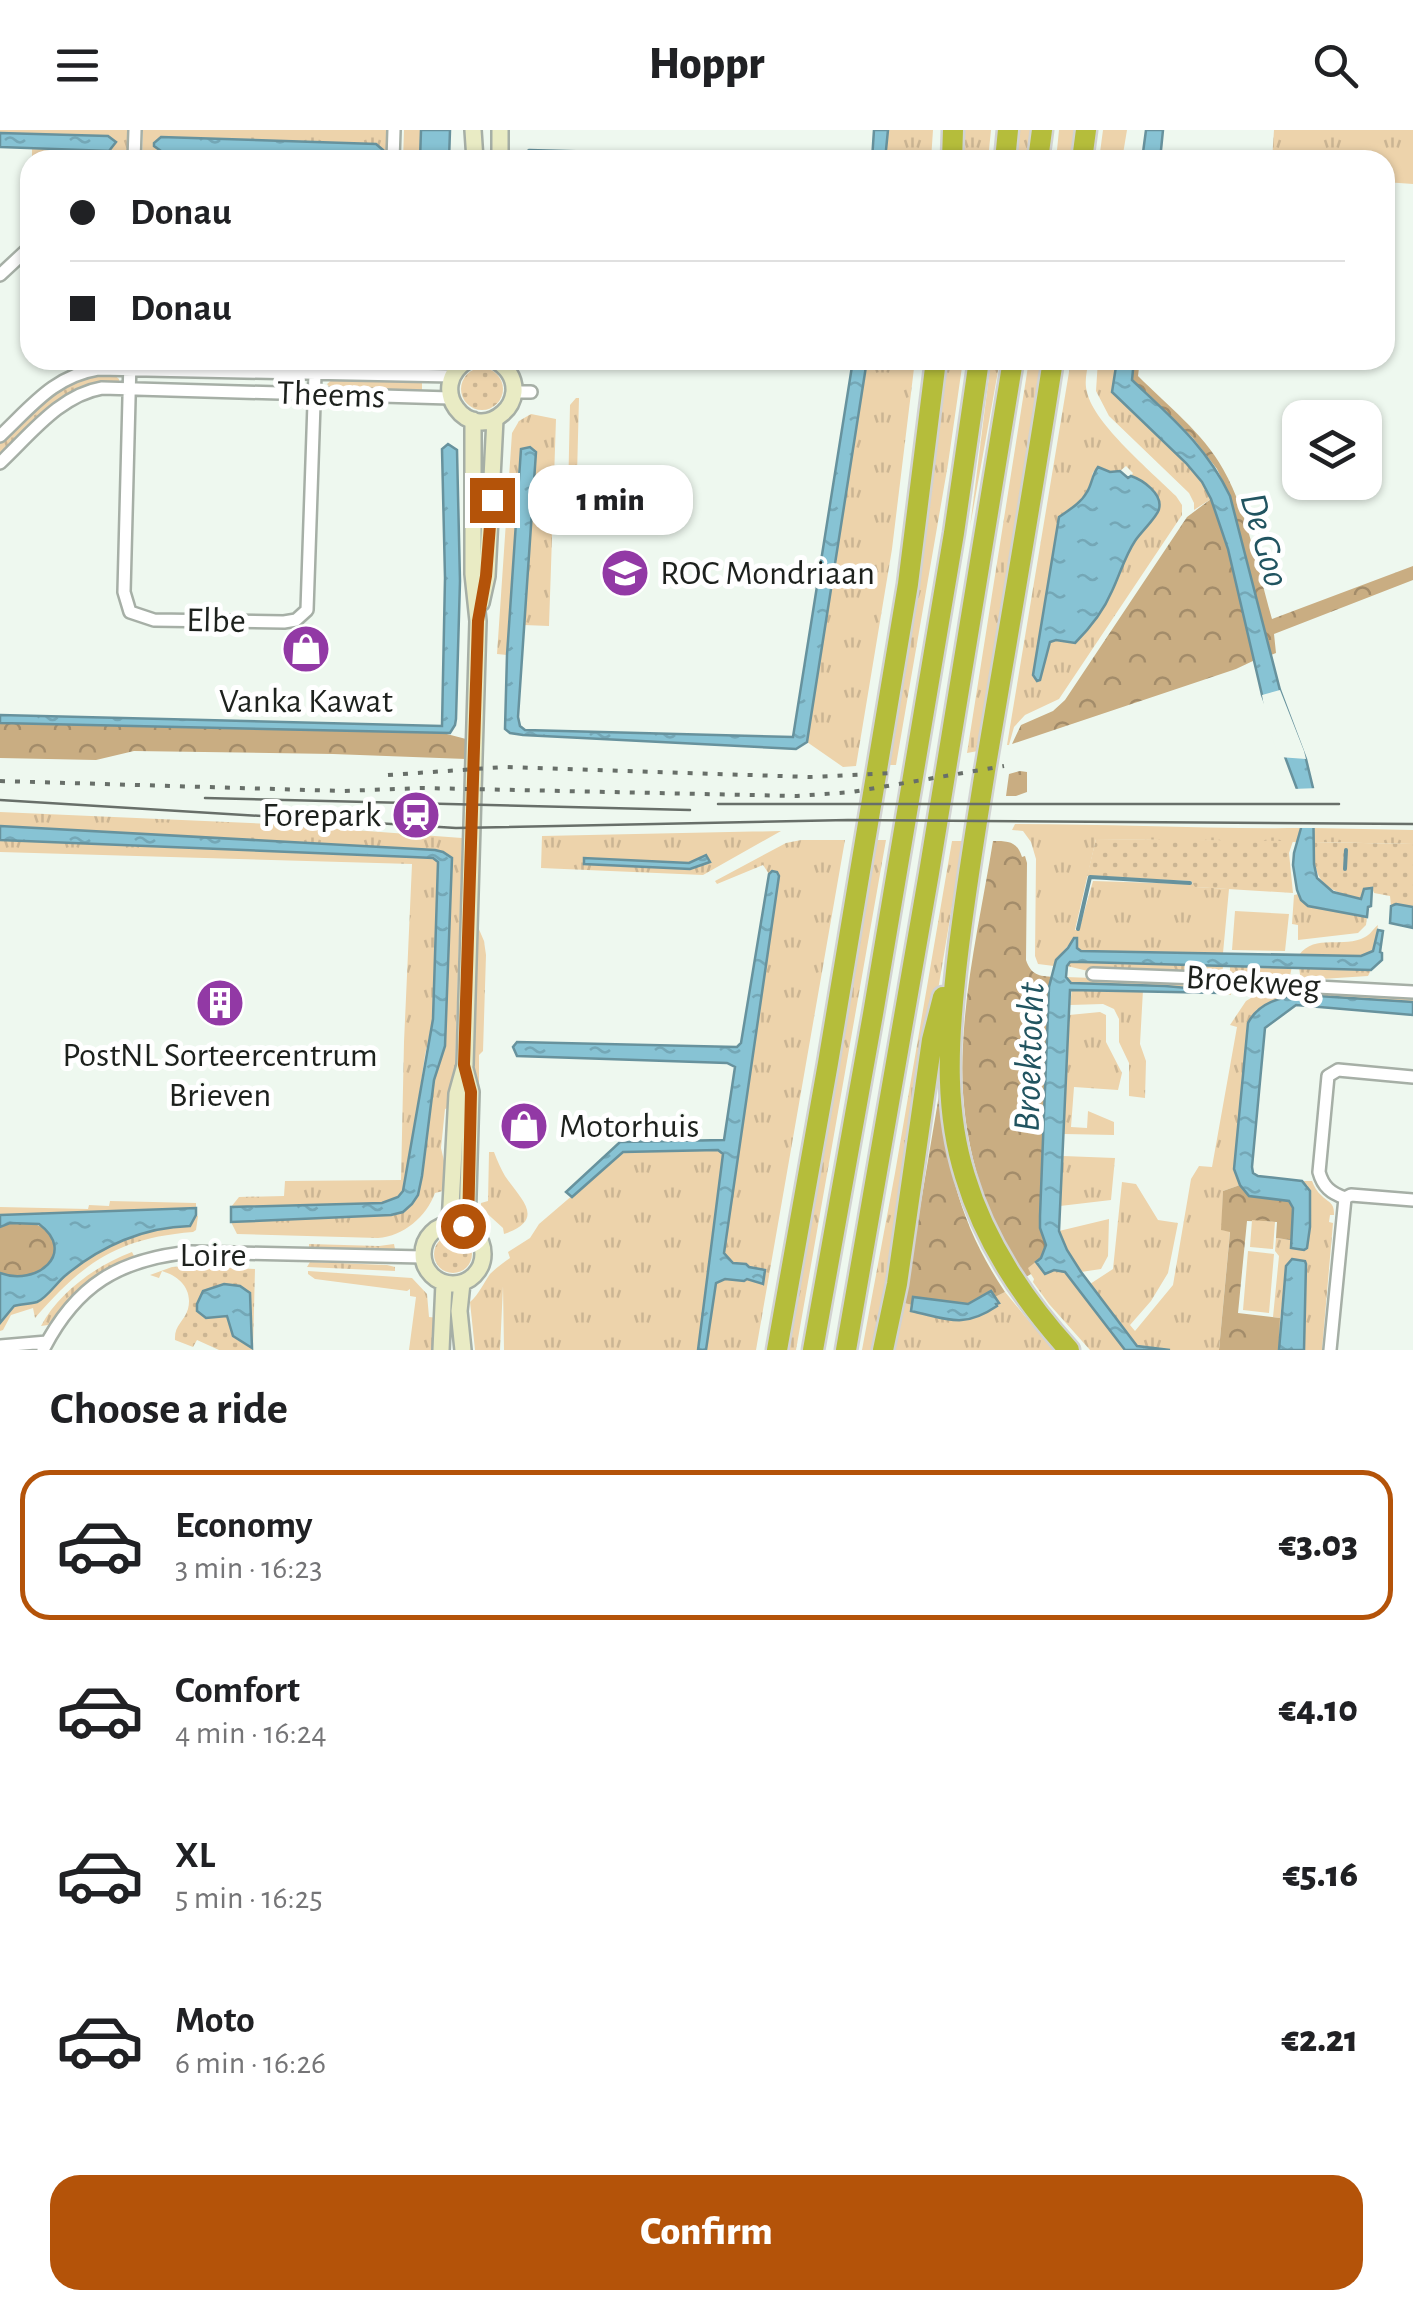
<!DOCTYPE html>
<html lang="en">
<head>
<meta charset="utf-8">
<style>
	body { margin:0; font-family:"Alegreya Sans",sans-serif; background:#f2f2f2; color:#202124; height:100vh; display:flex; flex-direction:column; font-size:38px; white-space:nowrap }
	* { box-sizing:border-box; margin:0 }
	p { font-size:32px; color:#757577 }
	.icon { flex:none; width:55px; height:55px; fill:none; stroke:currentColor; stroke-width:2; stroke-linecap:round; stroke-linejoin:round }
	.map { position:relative; height:1220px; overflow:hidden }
	.details { display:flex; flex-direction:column; background:#fff; flex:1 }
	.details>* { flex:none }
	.banner { position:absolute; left:20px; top:20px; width:1375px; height:220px; border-radius:30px; box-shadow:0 2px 8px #0004; display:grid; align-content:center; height:220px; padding:0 50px; background:#fff }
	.tools { position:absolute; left:1282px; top:270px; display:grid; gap:20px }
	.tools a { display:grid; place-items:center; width:100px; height:100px; border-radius:20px; background:#fff; box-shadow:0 2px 8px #0004; font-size:50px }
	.end { position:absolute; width:45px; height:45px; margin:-22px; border:12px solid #b45309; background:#fff; box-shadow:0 0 0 5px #fff }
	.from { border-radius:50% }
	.bubble { position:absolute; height:70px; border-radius:30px; background:#fff; box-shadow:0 2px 8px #0004; font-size:32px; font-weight:800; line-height:70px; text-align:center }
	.banner b { display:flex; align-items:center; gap:35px; height:95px; font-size:38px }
	.banner b+b { border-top:2px solid #e0e0e0 }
	.banner i { width:25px; height:25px; background:#202124 }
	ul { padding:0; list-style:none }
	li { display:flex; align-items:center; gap:30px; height:150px; margin:0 20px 15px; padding:0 30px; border:5px solid transparent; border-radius:30px }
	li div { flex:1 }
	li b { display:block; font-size:38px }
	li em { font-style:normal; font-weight:800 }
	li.on { border-color:#b45309 }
	li>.icon { width:90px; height:90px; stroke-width:1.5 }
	h2 { padding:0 50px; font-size:45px; line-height:120px }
	.action { display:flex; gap:20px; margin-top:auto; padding:20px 50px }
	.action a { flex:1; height:115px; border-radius:30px; background:#b45309; color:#fff; font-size:40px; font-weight:800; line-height:115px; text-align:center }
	header { display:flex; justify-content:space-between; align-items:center; height:130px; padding:0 50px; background:#fff; font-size:45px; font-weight:800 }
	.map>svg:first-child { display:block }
	.grass { fill:url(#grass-tufts); fill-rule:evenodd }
	.forest { fill:url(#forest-crowns) }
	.park { fill:url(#park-dots) }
	.pitch { fill:#edd3ab }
	.water { fill:url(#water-ripples); stroke:#67929d; stroke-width:2.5 }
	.pier { fill:#eef8ef }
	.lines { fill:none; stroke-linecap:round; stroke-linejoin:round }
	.stream { stroke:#67929d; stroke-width:4 }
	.minor-casing { stroke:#a6afa6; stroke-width:16 }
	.secondary-casing { stroke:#a6afa6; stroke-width:20 }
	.motorway-casing { stroke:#d2d3d2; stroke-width:25 }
	.minor { stroke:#fff; stroke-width:11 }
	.secondary { stroke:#e9ebc4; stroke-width:15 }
	.motorway { stroke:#b5bd3b; stroke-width:20 }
	.tram { stroke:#686f69; stroke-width:2.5 }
	.rail { stroke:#686f69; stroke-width:4; stroke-dasharray:5 10; stroke-linecap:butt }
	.route { stroke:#b45309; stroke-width:12 }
	.labels { text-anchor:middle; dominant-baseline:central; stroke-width:10; stroke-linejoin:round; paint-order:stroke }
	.street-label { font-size:35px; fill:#1d211d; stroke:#fff }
	.poi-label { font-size:35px; fill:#1d211d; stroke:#fff; text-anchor:start }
	.water-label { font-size:38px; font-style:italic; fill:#215460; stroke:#fff }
</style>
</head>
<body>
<header><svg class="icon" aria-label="menu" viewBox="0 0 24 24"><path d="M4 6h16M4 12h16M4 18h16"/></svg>Hoppr<svg class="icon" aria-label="search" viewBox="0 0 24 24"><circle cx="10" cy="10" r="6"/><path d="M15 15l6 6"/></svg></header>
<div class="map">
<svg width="1413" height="1220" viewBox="0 0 1413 1220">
	<defs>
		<pattern id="grass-tufts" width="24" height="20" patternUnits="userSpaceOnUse" patternTransform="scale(2.5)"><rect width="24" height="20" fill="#edd3ab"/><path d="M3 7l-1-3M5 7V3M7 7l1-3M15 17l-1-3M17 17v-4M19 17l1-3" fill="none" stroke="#cbb593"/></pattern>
		<pattern id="forest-crowns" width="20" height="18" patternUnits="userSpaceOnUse" patternTransform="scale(2.5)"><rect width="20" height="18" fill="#c9ad82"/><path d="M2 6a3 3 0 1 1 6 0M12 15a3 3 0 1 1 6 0" fill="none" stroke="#a38c6a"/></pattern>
		<pattern id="park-dots" width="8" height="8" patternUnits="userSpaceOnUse" patternTransform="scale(2.5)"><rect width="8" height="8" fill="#edd3ab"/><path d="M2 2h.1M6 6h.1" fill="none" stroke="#cbb593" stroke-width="1.8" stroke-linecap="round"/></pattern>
		<pattern id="water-ripples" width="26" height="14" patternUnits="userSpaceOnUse" patternTransform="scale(2.5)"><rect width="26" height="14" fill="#87c3d4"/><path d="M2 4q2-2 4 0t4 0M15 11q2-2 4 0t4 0" fill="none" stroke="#74a7b6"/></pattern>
	</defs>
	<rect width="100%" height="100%" fill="#eef8ef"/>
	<path class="grass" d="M0,0H129V30H32V18L109,21L108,6L0,3Z
		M143,0H389L388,30H142ZM162,7L375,14L383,23L375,29L161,21L154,15Z
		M404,0H421L420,30H403Z
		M888,0H933L931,30H885Z
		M961,0H991L988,30H959Z
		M1019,0H1033L1029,30H1015Z
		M1059,0H1074L1071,30H1056Z
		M1103,0H1127L1122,30H1099Z
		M1274,0H1413V54L1385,52V30H1272Z
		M867,230H915L892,419L856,636L843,637L807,612Z
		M943,230H963L948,334L896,635H886Z
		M991,230H1000L970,397Z
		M1029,230H1042L978,621L967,623Z
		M1071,230H1089C1087,240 1084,252 1087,262C1094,294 1152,342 1176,366L1182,375V385L1059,569L1025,585L1014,597L1009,615H1007ZM1126,336L1133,343L1131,346L1133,348L1140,349L1158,384L1147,394L1128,422L1110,466L1075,513L1056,510L1050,512L1040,550L1037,551L1033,545L1059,387C1079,372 1088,368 1093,342L1103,338L1110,342L1120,341Z
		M1098,230H1117L1112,262C1146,294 1190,326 1211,369L1194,380V373L1189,363L1109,286L1096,261Z
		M89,244H113L119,249V252L116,254L90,255L68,265L0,328V312L56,259Z
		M333,249L422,251V264L332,260L327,254Z
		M576,268H579L576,384L569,373L568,366L570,275Z
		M531,284L556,289L549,496L524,495L536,322L521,319L507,525L497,524L512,303L519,291Z
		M0,682L272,694L462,708L455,939L448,978L445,979L441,1018L444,1031L443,1061L435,1063C426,1087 404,1106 378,1108L237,1104L231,1092L391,1085L418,1065L422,1046L434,950L445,916L452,728L443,722L435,720L0,696Z
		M1015,694C1110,694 1206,699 1301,698L1297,712L1096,709L1075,800H1079L1093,751L1190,754L1192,753L1196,757L1229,759L1223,823L1081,821L1077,818L1074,808C1068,818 1057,825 1054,836L1038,834L1035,826L1036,729L1031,712L1023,701L1012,700Z
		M1314,698L1413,700V714L1314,712Z
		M781,701L703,745L541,738L542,706ZM706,725L709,732L690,739L584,734L585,728L689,733Z
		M0,710L412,727L433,728L439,732L433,889L425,925L406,1054L398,1067L382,1073L231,1077L239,1067L284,1066L285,1051L401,1050L404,912L412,734L0,722Z
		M801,710H845L756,1220H706L716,1153L725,1149L744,1151L765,1140L749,1137L746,1134L733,1133L724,1123L779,746L772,741L769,744L763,735L717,754L715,751L786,713Z
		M874,710H886L796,1220H784Z
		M952,711H963L912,1015L874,1220H862L895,1043Z
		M1299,764L1308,776L1367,787L1366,795L1358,803L1298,810V795L1292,794L1294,765Z
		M1378,795L1373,822L1361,826L1299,825C1315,803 1344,819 1365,807C1370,805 1373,799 1378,795Z
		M478,797L484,811L486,825L483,921L479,925V970L473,932Z
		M1070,832H1082L1223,836L1222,847L1088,841L1067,836Z
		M1230,836H1292L1290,846L1282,852L1234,847L1230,841Z
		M1299,837L1371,840L1368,846L1306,850V853L1301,852Z
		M1066,847L1224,853L1229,856L1231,865L1221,863L1222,861L1165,856L1070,853Z
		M1291,858L1413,866V872L1302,865L1290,866Z
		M1072,859L1143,860L1140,914L1146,931L1145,968L1129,966V933L1119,912V889L1114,879L1103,874L1070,875Z
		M1264,860H1288L1287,866L1256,880L1234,1039L1240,1055L1223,1061L1222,1100L1230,1101L1219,1220H1170L1137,1216L1090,1154L1113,1139L1122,1052L1136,1054L1158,1090L1178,1093L1168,1143L1151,1171L1130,1195L1135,1201L1173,1155L1191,1049L1199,1036L1212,1037L1237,897L1230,895L1246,871Z
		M1100,882L1106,885V912L1122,943L1118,960L1074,957L1071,997L1087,998L1088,981L1114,992V1005L1064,1004L1069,885Z
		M719,1020L724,1024L698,1220H504L503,1156L500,1220H475L470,1172C479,1164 483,1154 490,1144C496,1138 503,1133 510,1128L508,1122L530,1108L539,1094L623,1022Z
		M489,1022H494C497,1030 501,1039 505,1046C521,1070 547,1089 504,1104L503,1098L481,1078V1073L488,1071Z
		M1063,1026L1115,1028L1111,1070L1060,1076Z
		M1302,1051H1312C1314,1056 1317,1062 1322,1066C1330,1074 1334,1072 1334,1085H1330L1329,1092L1333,1093L1322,1220H1304L1306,1182L1288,1132L1280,1188L1273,1187L1279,1126L1275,1121L1276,1108L1291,1110V1117L1308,1056Z
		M110,1071L196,1073V1078L0,1085V1077L88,1079L89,1075L109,1076Z
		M196,1085L198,1086L196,1100L193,1102C117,1108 83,1133 35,1188L33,1178L11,1185L3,1200L0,1201V1193L14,1176C21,1174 30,1174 37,1172C47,1168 57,1152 66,1145C101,1116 144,1097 189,1096Z
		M1109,1089L1108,1126L1101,1139L1081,1142L1067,1120L1059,1101Z
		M309,1114L379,1116L394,1114L395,1119H309Z
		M132,1122L134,1126C97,1141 71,1163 48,1195L41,1196C59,1162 97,1135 132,1122Z
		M310,1132L387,1135L395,1137V1141L307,1137Z
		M1036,1132L1045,1143L1054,1140L1065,1142L1125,1220H1090L1049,1174L1033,1152L1034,1149L1027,1138Z
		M308,1141L412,1148L427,1164L429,1187L439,1188L435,1220H409L416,1167L410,1166V1159L407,1161L315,1149L308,1144Z
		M1005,1162L1053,1220H895L904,1173L912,1175L911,1180L996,1174L998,1172L995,1167Z"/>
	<path class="forest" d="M1134,230H1140L1138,246C1167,275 1203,303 1223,339C1246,378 1259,444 1272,489L1413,436V450L1274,504L1276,523L1271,525L1230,366L1217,339L1193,308L1132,250Z
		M1211,369L1228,419L1255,530L1236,539L1012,614L1021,595L1053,581L1065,570L1187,387Z
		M0,593L443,603L466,609V629L333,624L134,621L96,630L0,628Z
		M1020,641L1027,642V662L1016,666H1006L1009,644Z
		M993,711C1008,711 1017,711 1022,727L1025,726L1027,733L1026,830C1031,845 1039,846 1053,847L1049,857L1040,1086L1043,1108L1046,1115L1041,1128L1028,1138L1031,1144L1026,1147C979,1081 958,996 963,915C966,847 982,779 993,711Z
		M940,959C946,1037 961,1096 1005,1162L995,1167L991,1162L968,1174L914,1168L912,1175L904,1173Z
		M1240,1055L1249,1066L1289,1071L1293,1078L1291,1110L1276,1108L1277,1092L1247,1091L1238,1183L1280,1188L1279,1220H1219L1230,1102L1221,1100L1223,1061Z
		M26,1092C80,1101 49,1163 0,1143V1097L10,1093Z"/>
	<path class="park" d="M461 259a21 21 0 1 1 42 0a21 21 0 1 1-42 0Z
		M1096,709L1293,711L1289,723L1293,763L1195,757L1191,751L1087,746Z
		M1313,712L1413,714V777L1396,774L1391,776L1390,766L1374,763L1372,758L1362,769C1323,760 1314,753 1313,712Z
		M434 1124a19 19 0 1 1 38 0a19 19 0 1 1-38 0Z
		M189,1136L255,1139L253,1220H219L197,1210L193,1217L175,1210C174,1195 184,1192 188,1179C193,1159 179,1146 162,1141L159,1148L150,1145L172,1137Z"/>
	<path class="pitch" d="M1235,781L1289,784L1285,821L1232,820Z
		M1252,1090L1275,1092L1273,1119L1250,1117Z
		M1248,1121L1274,1124L1269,1183L1243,1180Z"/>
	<path class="water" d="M421,0H450L449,30H420Z
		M874,0H888L885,30H872Z
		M1146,0H1163L1160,30H1142Z
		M0,3L108,6L116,12L109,21L0,17Z
		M161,7L376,14L383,20L376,29L161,21L154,16V13Z
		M529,20L826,28L831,30H526L522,25Z
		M853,230H867L807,612L796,619L523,605L510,603L505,599L507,525L521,319L530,317L536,322L518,587L520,596L525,600L793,607Z
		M1117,230H1134L1132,250C1172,288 1206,316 1230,366L1280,560L1306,629L1313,658L1314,734L1317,748L1333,762L1361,769L1364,759L1372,758L1371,776L1368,777L1367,787L1308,776L1301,770L1297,760L1293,735L1294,723L1301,698L1297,659L1262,565L1228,419L1211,369L1202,352L1186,333L1112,262Z
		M448,314L457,320L460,451L456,589L455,595L450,603L0,593V585L442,596L445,448L442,319Z
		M1098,337L1110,342L1120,341L1128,348L1131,346C1143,350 1163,364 1159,379C1158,386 1140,403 1135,411C1125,426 1120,444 1112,461C1104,480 1089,499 1075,513L1056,510L1050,512L1040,550L1037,551L1033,545L1059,387C1069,380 1081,373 1087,362C1092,354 1092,345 1098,337Z
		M0,696L435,720L443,722L452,728L445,916L434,950L422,1046L418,1065L412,1074L403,1082L391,1085L231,1092V1077L382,1073L398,1067L403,1061L433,889L438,732L433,728L412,727L0,710Z
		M706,725L710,732L690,739L584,734V728L689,733Z
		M772,741L777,742L779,746L724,1123L733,1133L746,1134L749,1137L765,1140L763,1154L747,1149L744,1151L725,1149L716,1153L706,1220H698L723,1024L718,1020L623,1022L572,1067L566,1062L620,1012L724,1010L735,937L727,933L517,926L513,917L517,912L737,917L741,913L769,744Z
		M1396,774L1413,777V798L1390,793L1391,776Z
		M1378,800L1383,801L1380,822L1382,823V830L1371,840L1082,832H1070L1067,836L1066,847L1071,853L1165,856L1222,861L1221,863L1070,860L1059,1101L1067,1120L1081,1142L1137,1216L1170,1220H1125L1065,1142L1054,1140L1045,1144L1036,1132L1041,1128L1046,1115L1040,1098V1086L1049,857L1056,830L1068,818L1074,808H1077V818L1081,821L1361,826L1373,821Z
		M1302,865L1413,872V885L1296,875L1265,898L1252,1037L1253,1043L1258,1046L1302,1051L1310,1061V1097L1307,1118L1304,1120L1291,1118L1293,1078L1289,1071L1249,1066L1240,1055L1234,1039L1248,893C1259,872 1281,867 1302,865Z
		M196,1078V1085L190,1096C144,1097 101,1116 66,1145C57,1152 47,1168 37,1172C30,1174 21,1174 14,1176L0,1193V1143C36,1157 78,1123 39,1094L10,1093L0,1097V1085Z
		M1292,1129L1305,1131L1306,1134L1304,1220H1279L1286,1136Z
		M224,1154L240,1156L250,1163L252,1218L233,1206L227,1186L206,1188L197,1181V1174L203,1161Z
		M991,1161L999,1173L996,1174L997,1176C963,1199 948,1189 911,1181L913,1167L968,1174Z"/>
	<path class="pier" d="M1280,560L1304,621L1306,629L1279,627L1267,593L1262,565Z
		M1319,658V698H1296L1292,659Z"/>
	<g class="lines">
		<path class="stream" d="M1345,739L1346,720
			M1078,799L1090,747L1190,753"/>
		<g class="minor-casing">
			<path id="minor" d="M134,30L135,0
				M393,30L394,0
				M0,145L30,117
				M130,230L124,462L130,482L154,490L284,492L296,490L307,480L315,244
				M514,262H531
				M0,306C31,277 54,246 98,239L452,246
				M0,333C30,305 60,265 102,258L450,268
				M1093,844L1226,849L1241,853L1413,862
				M1345,1068C1331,1063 1323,1057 1319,1042L1328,946L1338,940L1413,947
				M1345,1068L1351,1065L1413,1070
				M0,1216L47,1212
				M43,1220C76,1155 119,1129 191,1122L423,1127
				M1330,1220L1345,1068"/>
		</g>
		<g class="secondary-casing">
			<path id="secondary" d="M473,0L475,30
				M500,30V0
				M468,230C424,257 469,314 503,283C509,278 513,270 514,262C515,248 507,237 495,230
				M481,473L487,446L495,289
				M465,939L471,962L467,1098
				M423 1124a30 30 0 1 1 60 0a30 30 0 1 1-60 0Z
				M450,1094L457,964L465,935L478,491L473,444V290
				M462,1153L459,1181L463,1220
				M441,1220L444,1153"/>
		</g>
		<g class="motorway-casing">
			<path id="motorway" d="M952,30L953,0
				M1005,30L1008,0
				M1038,30L1042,0
				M1082,30L1086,0
				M1053,230C1032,367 1008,504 985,641C974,711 962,781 955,851C948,917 945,982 965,1046C985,1113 1023,1169 1069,1220
				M777,1220L828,933L908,454L936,230
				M813,1220L873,884L954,403L979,230
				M846,1220L929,743L1013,230
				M883,1220L897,1154L932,910L943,867"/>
		</g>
		<use href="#minor" class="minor"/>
		<use href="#secondary" class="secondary"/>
		<use href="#motorway" class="motorway"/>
		<path class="tram" d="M205,668L690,680
			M0,670L456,698L848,690L1413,694
			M718,674H1339"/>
		<path class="rail" d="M388,645L505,637L810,647L893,643
			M0,651L343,661L422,658L797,666L852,662L1004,636"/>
	</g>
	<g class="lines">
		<path class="route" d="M463,1096L468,1098L471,962L464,935L478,491L486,446L492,370"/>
	</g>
	<defs>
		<g id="university-disc" transform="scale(2.5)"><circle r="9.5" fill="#9239a5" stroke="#fff"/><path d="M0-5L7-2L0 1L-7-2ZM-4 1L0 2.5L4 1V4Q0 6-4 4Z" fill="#fff"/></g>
		<g id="shop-disc" transform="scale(2.5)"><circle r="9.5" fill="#9239a5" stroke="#fff"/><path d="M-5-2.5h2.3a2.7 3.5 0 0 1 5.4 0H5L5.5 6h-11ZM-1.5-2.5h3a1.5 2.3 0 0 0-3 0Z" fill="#fff"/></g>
		<g id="station-disc" transform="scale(2.5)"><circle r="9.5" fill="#9239a5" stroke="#fff"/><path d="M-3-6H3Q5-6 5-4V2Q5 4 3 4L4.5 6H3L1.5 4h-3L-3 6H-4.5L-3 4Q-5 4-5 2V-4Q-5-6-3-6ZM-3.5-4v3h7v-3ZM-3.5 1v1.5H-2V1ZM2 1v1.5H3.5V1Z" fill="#fff"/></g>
		<g id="building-disc" transform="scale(2.5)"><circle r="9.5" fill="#9239a5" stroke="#fff"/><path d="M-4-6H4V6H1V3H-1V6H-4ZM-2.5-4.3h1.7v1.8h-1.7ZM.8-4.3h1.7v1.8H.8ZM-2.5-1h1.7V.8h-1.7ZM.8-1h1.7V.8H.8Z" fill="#fff"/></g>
	</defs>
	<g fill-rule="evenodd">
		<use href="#university-disc" x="625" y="443"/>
		<use href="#shop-disc" x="306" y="519"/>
		<use href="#station-disc" x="416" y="685"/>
		<use href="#building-disc" x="220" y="873"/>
		<use href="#shop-disc" x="524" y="996"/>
	</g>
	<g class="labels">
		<g class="street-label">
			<text transform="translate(331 265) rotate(2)">Theems</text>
			<text transform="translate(216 491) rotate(1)">Elbe</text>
			<text transform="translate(1253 852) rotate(4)">Broekweg</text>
			<text x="213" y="1125">Loire</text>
		</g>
		<g class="poi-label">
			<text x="660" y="443">ROC Mondriaan</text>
			<text x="306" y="571" text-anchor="middle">Vanka Kawat</text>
			<text x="381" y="685" text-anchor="end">Forepark</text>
			<text x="220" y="925" text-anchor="middle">PostNL Sorteercentrum<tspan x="220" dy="40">Brieven</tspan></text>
			<text x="559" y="996">Motorhuis</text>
		</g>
		<g class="water-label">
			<text transform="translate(1264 410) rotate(74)">De Goo</text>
			<text transform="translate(1030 927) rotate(-88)">Broektocht</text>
		</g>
	</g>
</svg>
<div class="tools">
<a><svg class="icon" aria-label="layers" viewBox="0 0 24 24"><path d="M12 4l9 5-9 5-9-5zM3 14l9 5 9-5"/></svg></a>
</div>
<i class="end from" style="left:463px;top:1096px"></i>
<i class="end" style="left:492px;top:370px"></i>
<div class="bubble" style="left:528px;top:335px;width:165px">1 min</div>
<div class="banner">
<b><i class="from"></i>Donau</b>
<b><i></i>Donau</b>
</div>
</div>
<section class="details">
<h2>Choose a ride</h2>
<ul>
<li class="on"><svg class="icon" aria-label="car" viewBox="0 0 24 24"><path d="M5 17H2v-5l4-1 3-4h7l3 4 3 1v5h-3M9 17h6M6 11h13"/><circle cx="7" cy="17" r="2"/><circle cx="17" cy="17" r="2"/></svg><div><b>Economy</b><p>3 min · 16:23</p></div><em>€3.03</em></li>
<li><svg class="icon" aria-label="car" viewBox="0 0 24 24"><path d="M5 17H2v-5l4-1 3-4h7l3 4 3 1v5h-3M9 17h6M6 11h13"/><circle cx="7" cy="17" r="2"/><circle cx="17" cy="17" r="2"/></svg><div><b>Comfort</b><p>4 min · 16:24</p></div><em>€4.10</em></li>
<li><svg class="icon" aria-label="car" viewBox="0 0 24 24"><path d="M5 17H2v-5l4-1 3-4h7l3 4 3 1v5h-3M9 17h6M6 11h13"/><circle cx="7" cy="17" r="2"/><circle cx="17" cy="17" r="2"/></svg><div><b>XL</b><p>5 min · 16:25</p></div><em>€5.16</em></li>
<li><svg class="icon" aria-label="car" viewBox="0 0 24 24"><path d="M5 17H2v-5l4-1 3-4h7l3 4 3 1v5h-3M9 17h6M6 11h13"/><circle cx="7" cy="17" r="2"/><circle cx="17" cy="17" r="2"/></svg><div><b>Moto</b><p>6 min · 16:26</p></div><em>€2.21</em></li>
</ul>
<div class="action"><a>Confirm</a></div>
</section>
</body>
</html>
